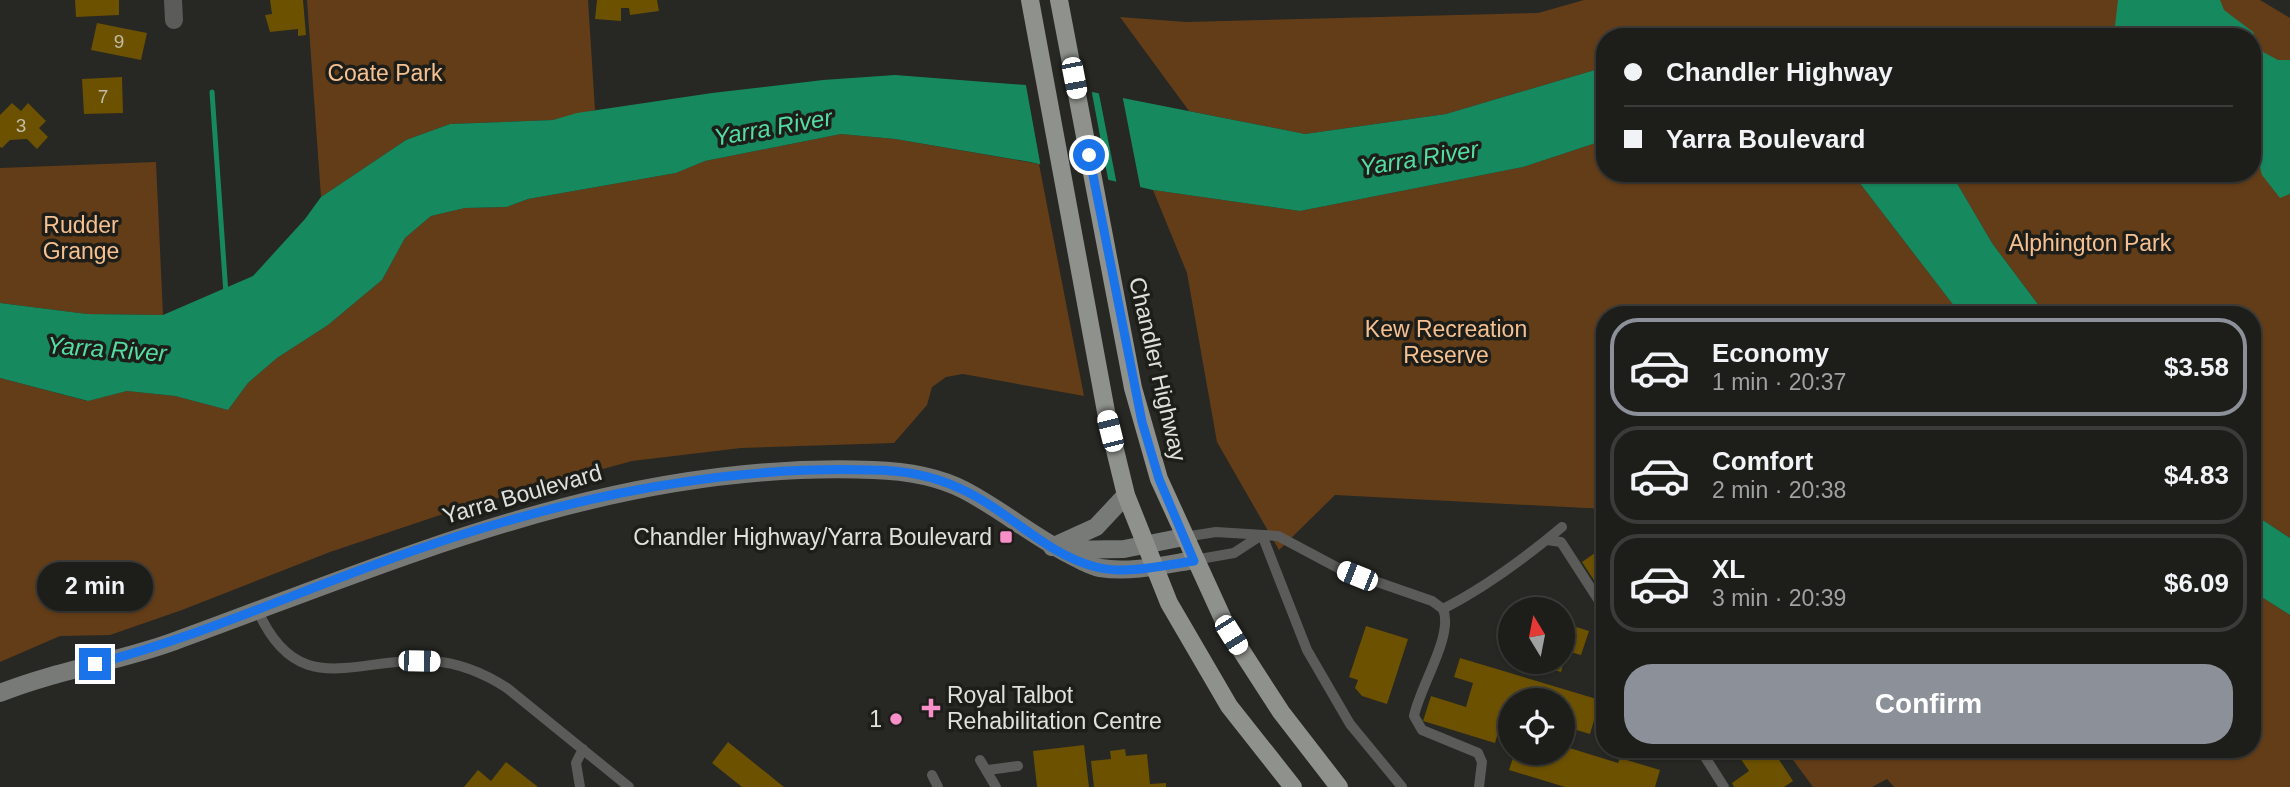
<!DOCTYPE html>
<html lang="en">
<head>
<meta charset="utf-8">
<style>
	body { margin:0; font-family:Helvetica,sans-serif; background:#2a2a27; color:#f1f3f6; height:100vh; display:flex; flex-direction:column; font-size:26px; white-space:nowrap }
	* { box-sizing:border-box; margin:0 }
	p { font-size:23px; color:#a0a2a2 }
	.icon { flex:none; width:38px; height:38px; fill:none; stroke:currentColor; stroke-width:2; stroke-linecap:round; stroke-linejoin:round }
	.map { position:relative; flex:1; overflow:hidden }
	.sheet { position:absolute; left:1596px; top:306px; width:665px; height:452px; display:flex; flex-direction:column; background:#1d1d1a; border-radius:28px; box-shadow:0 2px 5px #0004,0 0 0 2px #3b3b39 }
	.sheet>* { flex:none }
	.top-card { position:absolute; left:1596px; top:28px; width:665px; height:154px; border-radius:28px; box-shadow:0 2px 5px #0004,0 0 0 2px #3b3b39; display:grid; align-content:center; height:154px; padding:0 28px; background:#1d1d1a }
	.needle { width:46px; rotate:350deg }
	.fabs { position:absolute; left:1498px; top:597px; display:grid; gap:14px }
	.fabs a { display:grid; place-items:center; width:77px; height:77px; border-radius:50%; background:#1d1d1a; box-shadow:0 2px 5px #0004,0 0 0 2px #3b3b39; font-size:35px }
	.end { position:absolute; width:32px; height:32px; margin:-16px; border:9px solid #1a73e8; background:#fff; box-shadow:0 0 0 4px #fff }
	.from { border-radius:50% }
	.bubble { position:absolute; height:49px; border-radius:24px; background:#1d1d1a; box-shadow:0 2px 5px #0004,0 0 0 2px #3b3b39; font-size:23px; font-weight:600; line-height:49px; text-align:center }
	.car { position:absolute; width:21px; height:42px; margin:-21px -10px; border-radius:9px; box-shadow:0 0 5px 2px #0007; background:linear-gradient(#fff 24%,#345 0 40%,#fff 0 76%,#345 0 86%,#fff 0) }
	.top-card b { display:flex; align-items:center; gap:24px; height:66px; font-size:26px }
	.top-card b+b { border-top:2px solid #3b3b39 }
	.top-card i { width:18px; height:18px; background:#f1f3f6 }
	ul { padding:12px 0 0; list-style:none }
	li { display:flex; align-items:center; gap:21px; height:98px; margin:0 14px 10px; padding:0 14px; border:4px solid #3b3b39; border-radius:28px }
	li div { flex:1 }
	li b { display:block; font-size:26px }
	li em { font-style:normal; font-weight:600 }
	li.current { border-color:#8c9099 }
	li>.icon { width:63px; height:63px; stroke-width:1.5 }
	.action { display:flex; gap:14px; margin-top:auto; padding:14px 28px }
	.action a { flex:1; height:80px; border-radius:28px; background:#8c9099; color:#fff; font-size:28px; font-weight:600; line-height:80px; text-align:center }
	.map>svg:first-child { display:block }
	.green { fill:#633d18 }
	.water { fill:#17895f }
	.pier { fill:#272723 }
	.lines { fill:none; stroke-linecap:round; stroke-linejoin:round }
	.stream { stroke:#17895f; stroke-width:5 }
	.building { fill:#6b5100 }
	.service { stroke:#5b5c5a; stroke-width:10 }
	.minor { stroke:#5b5c5a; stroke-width:18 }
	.secondary { stroke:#777a77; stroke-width:18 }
	.primary { stroke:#8e918c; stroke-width:18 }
	.route { stroke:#1a73e8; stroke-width:9 }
	.poi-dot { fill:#f98fc9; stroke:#1d1e19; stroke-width:2.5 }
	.labels { text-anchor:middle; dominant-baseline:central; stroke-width:7; stroke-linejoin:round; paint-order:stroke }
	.number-label { font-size:19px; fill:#c3bca6 }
	.park-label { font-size:23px; fill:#f6c091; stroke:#1d1e19 }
	.street-label { font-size:23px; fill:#e0e0dd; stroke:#1d1e19 }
	.poi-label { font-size:23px; fill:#e0e0dd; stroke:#1d1e19; text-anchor:end }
	.water-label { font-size:24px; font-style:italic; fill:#54dea4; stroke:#1d1e19 }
</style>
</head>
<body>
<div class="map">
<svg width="2290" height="787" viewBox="0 0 2290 787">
	<rect width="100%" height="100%" fill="#272723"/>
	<path class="green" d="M307,0H588L595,110L553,120L450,124L406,140L321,197Z
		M1584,0H2260L2290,18V538L2252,513V315H2046L1992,243L1951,173H2252V37H1786L1743,32L1707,37H1605V67L1446,114L1305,134L1189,111L1120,17L1186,22L1538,13Z
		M841,134L895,139L1039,164L1084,396L963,374L946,377L932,387L927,405L894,443L741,448L632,461L464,507L330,552L182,610L110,635L60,636L0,662V378L87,401L127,391L175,396L228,410L248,383L277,358L328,325L382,280L405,238L431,216L465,208L507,207L528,199L676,173L705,161Z
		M1605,140V173H1852L1961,315H1605V509L1335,495L1279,550L1217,442L1187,273L1153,190L1300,211L1523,167Z
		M156,162L163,315L87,314L0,303V168Z
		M2252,591L2290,615V787H1894L1887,779L1872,787H1813L1785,749H2252Z"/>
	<path class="water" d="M2118,0H2220L2224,10L2253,32L2263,52L2278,60H2290V194L2280,198L2262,175L2252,139V37H2225L2222,33L2202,37H2118L2115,26Z
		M1605,67V140L1523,167L1300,211L1153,190L1030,162L895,139L841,134L705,161L676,173L528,199L507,207L465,208L431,216L405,238L382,280L328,325L277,358L248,383L228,410L175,396L127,391L88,401L0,378V303L87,314L163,315L253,276L305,219L321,197L406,140L450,124L553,120L577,113L712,93L823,80L895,75L1077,89L1305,134L1446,114Z
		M1852,173H1951L1992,243L2046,315H1961Z
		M2252,513L2290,538V615L2252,591Z"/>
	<path class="pier" d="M1025,80L1091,88L1109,184L1041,168Z
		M1098,89L1122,94L1141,191L1117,185Z"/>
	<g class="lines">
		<path class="stream" d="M212,92L226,294"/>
	</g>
	<path class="building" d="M75,0H119V15L76,17Z
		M270,0H303L306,35L298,36V29L270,32L265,15L272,14Z
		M597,0H657L659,11L630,15L629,8H621V21L595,19Z
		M97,23L147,33L141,60L91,50Z
		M122,77L123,113L84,114L82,79Z
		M12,103L21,111L28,103L46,121L39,128L48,137L37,149L27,139L10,140L2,148L0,147V115Z
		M1605,546V597L1582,562Z
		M1563,623L1589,631L1581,655L1567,651L1561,672L1529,662H1563Z
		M1366,626L1408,639L1387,704L1362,696L1355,688L1358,680L1349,677Z
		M1460,658L1600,700L1590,734L1563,726V700H1510V710L1505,708L1495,743L1423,721L1431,696L1466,707L1473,683L1454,677Z
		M728,742L784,787H742L712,763Z
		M1084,745L1089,787H1037L1033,751Z
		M1563,746L1618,763L1620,758L1660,770L1655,787H1565L1509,770L1515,752H1563Z
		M1125,749L1126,756L1147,754L1150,784L1166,783V787H1094L1091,761L1111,759L1110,751Z
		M1734,749H1772L1793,781L1784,787H1734L1732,783L1749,771Z
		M506,762L538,787H464L478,770L491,781Z"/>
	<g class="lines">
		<path class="service" d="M1262,535L1307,650L1350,724L1402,787
			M1184,537L1216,532L1278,536L1340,569L1432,601L1443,609C1486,587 1524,559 1562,527
			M1547,540L1561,542L1605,610
			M1194,560L1234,553L1260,536
			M257,609C298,703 356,656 432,661C460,663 484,673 507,688L629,787
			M1443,609C1454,635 1420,686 1414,716L1422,730L1478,753L1482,762L1479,787
			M1700,749L1724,787
			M980,760L996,787
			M988,770L1018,766
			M932,775L938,787
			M580,787L576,763L583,749"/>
		<path class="minor" d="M173,0L174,20"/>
		<path class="secondary" d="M1052,547L1096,527L1126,495
			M1061,550L1124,549L1184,537
			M0,693C57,670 118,662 175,641C406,557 620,460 873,470C903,471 937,476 964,490C999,508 1030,534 1066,553C1077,558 1088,566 1100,568C1130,573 1164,565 1194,560"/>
		<path class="primary" d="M1030,0L1107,417L1126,495L1169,603L1229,706L1293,787
			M1059,0L1133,388L1159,479L1228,630L1281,712L1339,787"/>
	</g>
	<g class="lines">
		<path class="route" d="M95,664C191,639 281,599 374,565C533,506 701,465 871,470C902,470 934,476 961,489C1008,510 1045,554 1096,567C1126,575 1164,565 1194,561L1159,479L1142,422L1089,155"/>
	</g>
	<g class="poi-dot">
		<rect x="999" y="530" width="14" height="14" rx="3.5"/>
		<path d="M927.5 697.5h7v7h7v7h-7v7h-7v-7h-7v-7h7z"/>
		<circle cx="896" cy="719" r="7"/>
	</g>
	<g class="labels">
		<g class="number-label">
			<text x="119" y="41">9</text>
			<text x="103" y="96">7</text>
			<text x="21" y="125">3</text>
		</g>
		<g class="park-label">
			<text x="385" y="73">Coate Park</text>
			<text x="81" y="225">Rudder<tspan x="81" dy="26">Grange</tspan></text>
			<text x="2090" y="243">Alphington Park</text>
			<text x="1446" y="329">Kew Recreation<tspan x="1446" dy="26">Reserve</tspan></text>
		</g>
		<g class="street-label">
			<text transform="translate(1158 369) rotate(77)">Chandler Highway</text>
			<text transform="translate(522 494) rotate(-16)">Yarra Boulevard</text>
		</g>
		<g class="poi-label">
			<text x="992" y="537">Chandler Highway/Yarra Boulevard</text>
			<text x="947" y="695" text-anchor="start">Royal Talbot<tspan x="947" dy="26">Rehabilitation Centre</tspan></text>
			<text x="882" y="719">1</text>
		</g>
		<g class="water-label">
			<text transform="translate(773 127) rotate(-10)">Yarra River</text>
			<text transform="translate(1419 158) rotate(-9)">Yarra River</text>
			<text transform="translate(107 349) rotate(4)">Yarra River</text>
		</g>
	</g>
</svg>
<div class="fabs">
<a><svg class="needle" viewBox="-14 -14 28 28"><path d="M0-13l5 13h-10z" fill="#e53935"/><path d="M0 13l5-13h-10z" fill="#a0a2a2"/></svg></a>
<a><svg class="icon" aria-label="locate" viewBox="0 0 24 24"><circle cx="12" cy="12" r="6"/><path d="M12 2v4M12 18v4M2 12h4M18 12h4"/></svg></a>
</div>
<i class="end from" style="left:1089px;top:155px"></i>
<i class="end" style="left:95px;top:664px"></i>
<div class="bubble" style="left:37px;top:562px;width:116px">2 min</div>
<i class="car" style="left:1074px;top:78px;rotate:169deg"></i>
<i class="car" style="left:1110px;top:431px;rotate:346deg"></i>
<i class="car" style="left:1357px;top:576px;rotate:292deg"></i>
<i class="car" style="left:1231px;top:635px;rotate:148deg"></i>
<i class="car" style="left:419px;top:661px;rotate:91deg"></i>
<div class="top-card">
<b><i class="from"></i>Chandler Highway</b>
<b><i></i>Yarra Boulevard</b>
</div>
<section class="sheet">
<ul>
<li class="current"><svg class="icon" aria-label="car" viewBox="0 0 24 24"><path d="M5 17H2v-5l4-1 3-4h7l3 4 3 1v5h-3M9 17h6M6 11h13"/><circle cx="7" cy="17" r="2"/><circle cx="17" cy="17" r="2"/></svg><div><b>Economy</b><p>1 min · 20:37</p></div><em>$3.58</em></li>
<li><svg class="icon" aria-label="car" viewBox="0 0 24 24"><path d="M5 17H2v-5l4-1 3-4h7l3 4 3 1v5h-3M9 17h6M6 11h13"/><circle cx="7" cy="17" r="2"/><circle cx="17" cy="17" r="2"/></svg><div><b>Comfort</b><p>2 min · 20:38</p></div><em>$4.83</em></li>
<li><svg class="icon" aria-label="car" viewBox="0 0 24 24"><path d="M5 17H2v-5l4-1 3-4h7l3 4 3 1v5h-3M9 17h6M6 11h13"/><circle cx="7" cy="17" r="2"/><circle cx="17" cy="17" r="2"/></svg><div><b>XL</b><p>3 min · 20:39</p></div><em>$6.09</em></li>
</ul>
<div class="action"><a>Confirm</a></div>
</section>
</div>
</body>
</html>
